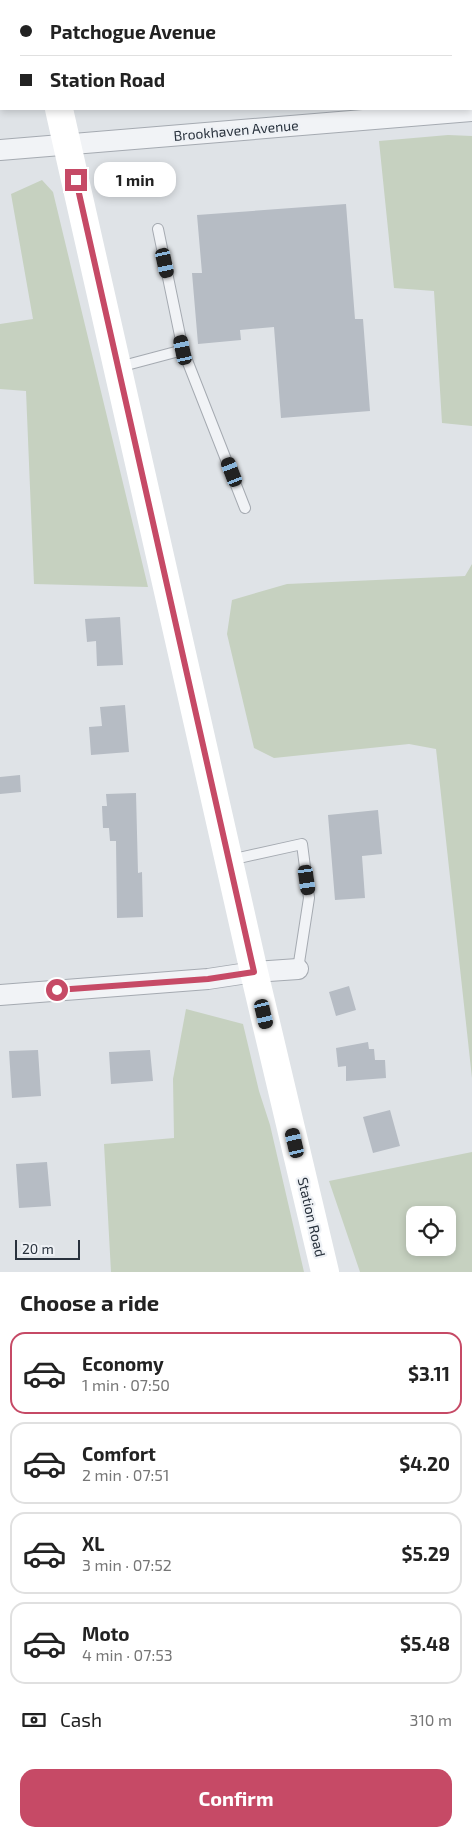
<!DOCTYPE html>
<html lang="en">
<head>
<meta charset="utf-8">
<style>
	body { margin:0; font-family:"Exo 2",sans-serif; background:#f6f6f6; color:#222; height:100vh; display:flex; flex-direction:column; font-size:19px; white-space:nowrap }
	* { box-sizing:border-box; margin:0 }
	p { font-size:16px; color:#767676 }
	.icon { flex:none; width:28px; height:28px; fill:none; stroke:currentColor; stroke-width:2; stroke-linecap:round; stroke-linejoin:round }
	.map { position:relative; height:1272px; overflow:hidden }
	.side { display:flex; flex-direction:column; background:#fff; flex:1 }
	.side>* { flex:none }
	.guide { position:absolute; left:0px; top:0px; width:472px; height:110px; box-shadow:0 2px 8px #0003; display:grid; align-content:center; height:110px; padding:0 20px; background:#fff }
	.buttons { position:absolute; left:406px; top:1206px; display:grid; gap:10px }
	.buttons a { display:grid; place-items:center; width:50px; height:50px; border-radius:10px; background:#fff; box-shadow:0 2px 8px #0003; font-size:25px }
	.scale { position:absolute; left:15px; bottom:12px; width:65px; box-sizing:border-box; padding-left:5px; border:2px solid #29323d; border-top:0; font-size:14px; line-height:18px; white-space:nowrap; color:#29323d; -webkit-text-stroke:4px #eef1f5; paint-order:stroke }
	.end { position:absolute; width:22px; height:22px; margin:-11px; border:6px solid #c64a66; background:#fff; box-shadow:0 0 0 2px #fff }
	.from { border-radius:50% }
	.bubble { position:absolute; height:35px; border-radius:15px; background:#fff; box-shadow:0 2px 8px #0003; font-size:16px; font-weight:700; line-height:35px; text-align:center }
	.car { position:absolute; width:15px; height:30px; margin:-15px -8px; border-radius:6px; box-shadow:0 0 4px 1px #0007; background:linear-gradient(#222 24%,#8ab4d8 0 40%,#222 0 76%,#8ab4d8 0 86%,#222 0) }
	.guide b { display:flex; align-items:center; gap:18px; height:48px; font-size:19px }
	.guide b+b { border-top:1px solid #e0e0e0 }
	.guide i { width:12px; height:12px; background:#222 }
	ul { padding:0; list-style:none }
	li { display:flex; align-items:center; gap:15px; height:82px; margin:0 10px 8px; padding:0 10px; border:2px solid #e0e0e0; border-radius:15px }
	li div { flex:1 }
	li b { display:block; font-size:19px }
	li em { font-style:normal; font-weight:700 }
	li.active { border-color:#c64a66 }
	li>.icon { width:45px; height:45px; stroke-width:1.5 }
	h2 { padding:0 20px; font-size:22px; line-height:60px }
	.pay { display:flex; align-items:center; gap:12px; height:55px; padding:0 20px; font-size:19px }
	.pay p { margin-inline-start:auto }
	.primary-button { display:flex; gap:10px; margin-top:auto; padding:10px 20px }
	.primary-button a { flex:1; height:58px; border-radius:15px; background:#c64a66; color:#fff; font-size:20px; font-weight:700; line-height:58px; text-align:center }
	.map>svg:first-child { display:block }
	.green { fill:#c6d1c0; fill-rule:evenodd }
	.building { fill:#b6bcc4 }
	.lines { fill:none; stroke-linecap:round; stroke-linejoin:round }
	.service-casing { stroke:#a5aab1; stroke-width:12 }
	.minor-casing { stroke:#a5aab1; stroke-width:22 }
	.service { stroke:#f1f3f6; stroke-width:10 }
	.minor { stroke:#f1f3f6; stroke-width:20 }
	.secondary { stroke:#fff; stroke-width:28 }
	.route { stroke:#c64a66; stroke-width:6 }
	.labels { text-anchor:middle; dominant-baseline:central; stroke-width:4.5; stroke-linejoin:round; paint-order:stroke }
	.street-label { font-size:14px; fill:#29323d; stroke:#eef1f5 }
</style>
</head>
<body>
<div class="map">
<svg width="472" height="1272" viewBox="0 0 472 1272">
	<rect width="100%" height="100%" fill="#dfe3e7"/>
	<path class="green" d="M448,135L472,136V426L442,423L434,291L394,288L379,141Z
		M42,180L53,192L148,587L34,584L26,391L0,389V324L33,319L11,194Z
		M472,564V1078L436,749L409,744L274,758L254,748L227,634L232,600L287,584L465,576Z
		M186,1009L243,1024L259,1091L270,1125L304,1272H111L104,1144L174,1138L173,1079Z
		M472,1152V1272H360L329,1181ZM415,1215H448V1248H415Z"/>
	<path class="building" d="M346,204L355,319H363L370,411L281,418L274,327L240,330L241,340L198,344L192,273H202L197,215Z
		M120,617L123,665L97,666L96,641L87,642L85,619Z
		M125,705L129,752L91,755L89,727L102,726L100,707Z
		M20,775L21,792L0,794V777Z
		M136,793L138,873L142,872L143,917L117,918L116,841H110L109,828H103L102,806H107L106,794Z
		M378,810L382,854L362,856L365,898L335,900L328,815Z
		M349,986L356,1010L336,1016L329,992Z
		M368,1042L369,1049H374L375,1060H385L386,1078L346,1081V1066L338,1067L336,1048Z
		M38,1050L41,1096L12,1098L9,1051Z
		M150,1050L153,1081L111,1084L109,1052Z
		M390,1110L400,1146L373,1153L363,1117Z
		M47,1162L51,1206L19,1208L16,1164Z"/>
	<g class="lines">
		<g class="service-casing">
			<path id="service" d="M183,350L245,508
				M119,367L183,350L158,229
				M230,860L302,844L309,898L298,969"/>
		</g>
		<g class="minor-casing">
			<path id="minor" d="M391,0L392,1
				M0,150L472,111
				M0,995L208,979L254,972L298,969"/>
		</g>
		<use href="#service" class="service"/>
		<use href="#minor" class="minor"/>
		<path class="secondary" d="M34,0V1
			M59,109L254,972L325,1272"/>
	</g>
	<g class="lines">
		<path class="route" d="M57,990L208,979L254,972L76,180"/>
	</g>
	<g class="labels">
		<g class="street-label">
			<text transform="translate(236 130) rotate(-5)">Brookhaven Avenue</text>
			<text transform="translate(312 1217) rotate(77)">Station Road</text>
		</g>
	</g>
</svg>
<div class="buttons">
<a><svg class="icon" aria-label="locate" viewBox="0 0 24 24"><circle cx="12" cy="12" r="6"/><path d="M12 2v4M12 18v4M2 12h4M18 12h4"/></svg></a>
</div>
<div class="scale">20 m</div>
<i class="end from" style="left:57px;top:990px"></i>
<i class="end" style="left:76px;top:180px"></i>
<div class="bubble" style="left:94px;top:162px;width:82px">1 min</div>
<i class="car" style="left:165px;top:263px;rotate:168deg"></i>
<i class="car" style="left:183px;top:350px;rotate:348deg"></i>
<i class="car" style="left:232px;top:472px;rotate:339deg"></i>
<i class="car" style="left:307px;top:880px;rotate:172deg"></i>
<i class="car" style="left:264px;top:1014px;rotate:167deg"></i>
<i class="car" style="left:295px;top:1143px;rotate:347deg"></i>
<div class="guide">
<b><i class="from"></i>Patchogue Avenue</b>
<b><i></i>Station Road</b>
</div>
</div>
<section class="side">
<h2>Choose a ride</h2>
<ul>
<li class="active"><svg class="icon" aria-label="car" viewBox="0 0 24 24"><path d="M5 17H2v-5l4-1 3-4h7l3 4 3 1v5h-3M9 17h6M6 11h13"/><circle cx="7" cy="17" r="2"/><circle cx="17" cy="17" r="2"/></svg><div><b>Economy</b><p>1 min · 07:50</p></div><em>$3.11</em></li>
<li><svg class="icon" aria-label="car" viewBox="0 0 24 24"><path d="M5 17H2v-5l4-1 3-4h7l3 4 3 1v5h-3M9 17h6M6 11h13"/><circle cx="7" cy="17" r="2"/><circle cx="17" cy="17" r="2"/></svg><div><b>Comfort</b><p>2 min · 07:51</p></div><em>$4.20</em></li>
<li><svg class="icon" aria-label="car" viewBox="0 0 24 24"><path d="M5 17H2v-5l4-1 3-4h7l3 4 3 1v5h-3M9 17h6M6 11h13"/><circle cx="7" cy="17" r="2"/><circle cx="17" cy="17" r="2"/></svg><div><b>XL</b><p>3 min · 07:52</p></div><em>$5.29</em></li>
<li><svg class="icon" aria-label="car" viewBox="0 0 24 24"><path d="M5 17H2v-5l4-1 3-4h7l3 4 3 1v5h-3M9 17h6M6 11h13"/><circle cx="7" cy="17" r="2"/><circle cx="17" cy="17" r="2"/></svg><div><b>Moto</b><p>4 min · 07:53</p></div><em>$5.48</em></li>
</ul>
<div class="pay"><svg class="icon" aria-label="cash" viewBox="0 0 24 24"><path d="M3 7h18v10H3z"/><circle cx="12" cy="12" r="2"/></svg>Cash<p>310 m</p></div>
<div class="primary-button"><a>Confirm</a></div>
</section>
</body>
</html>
